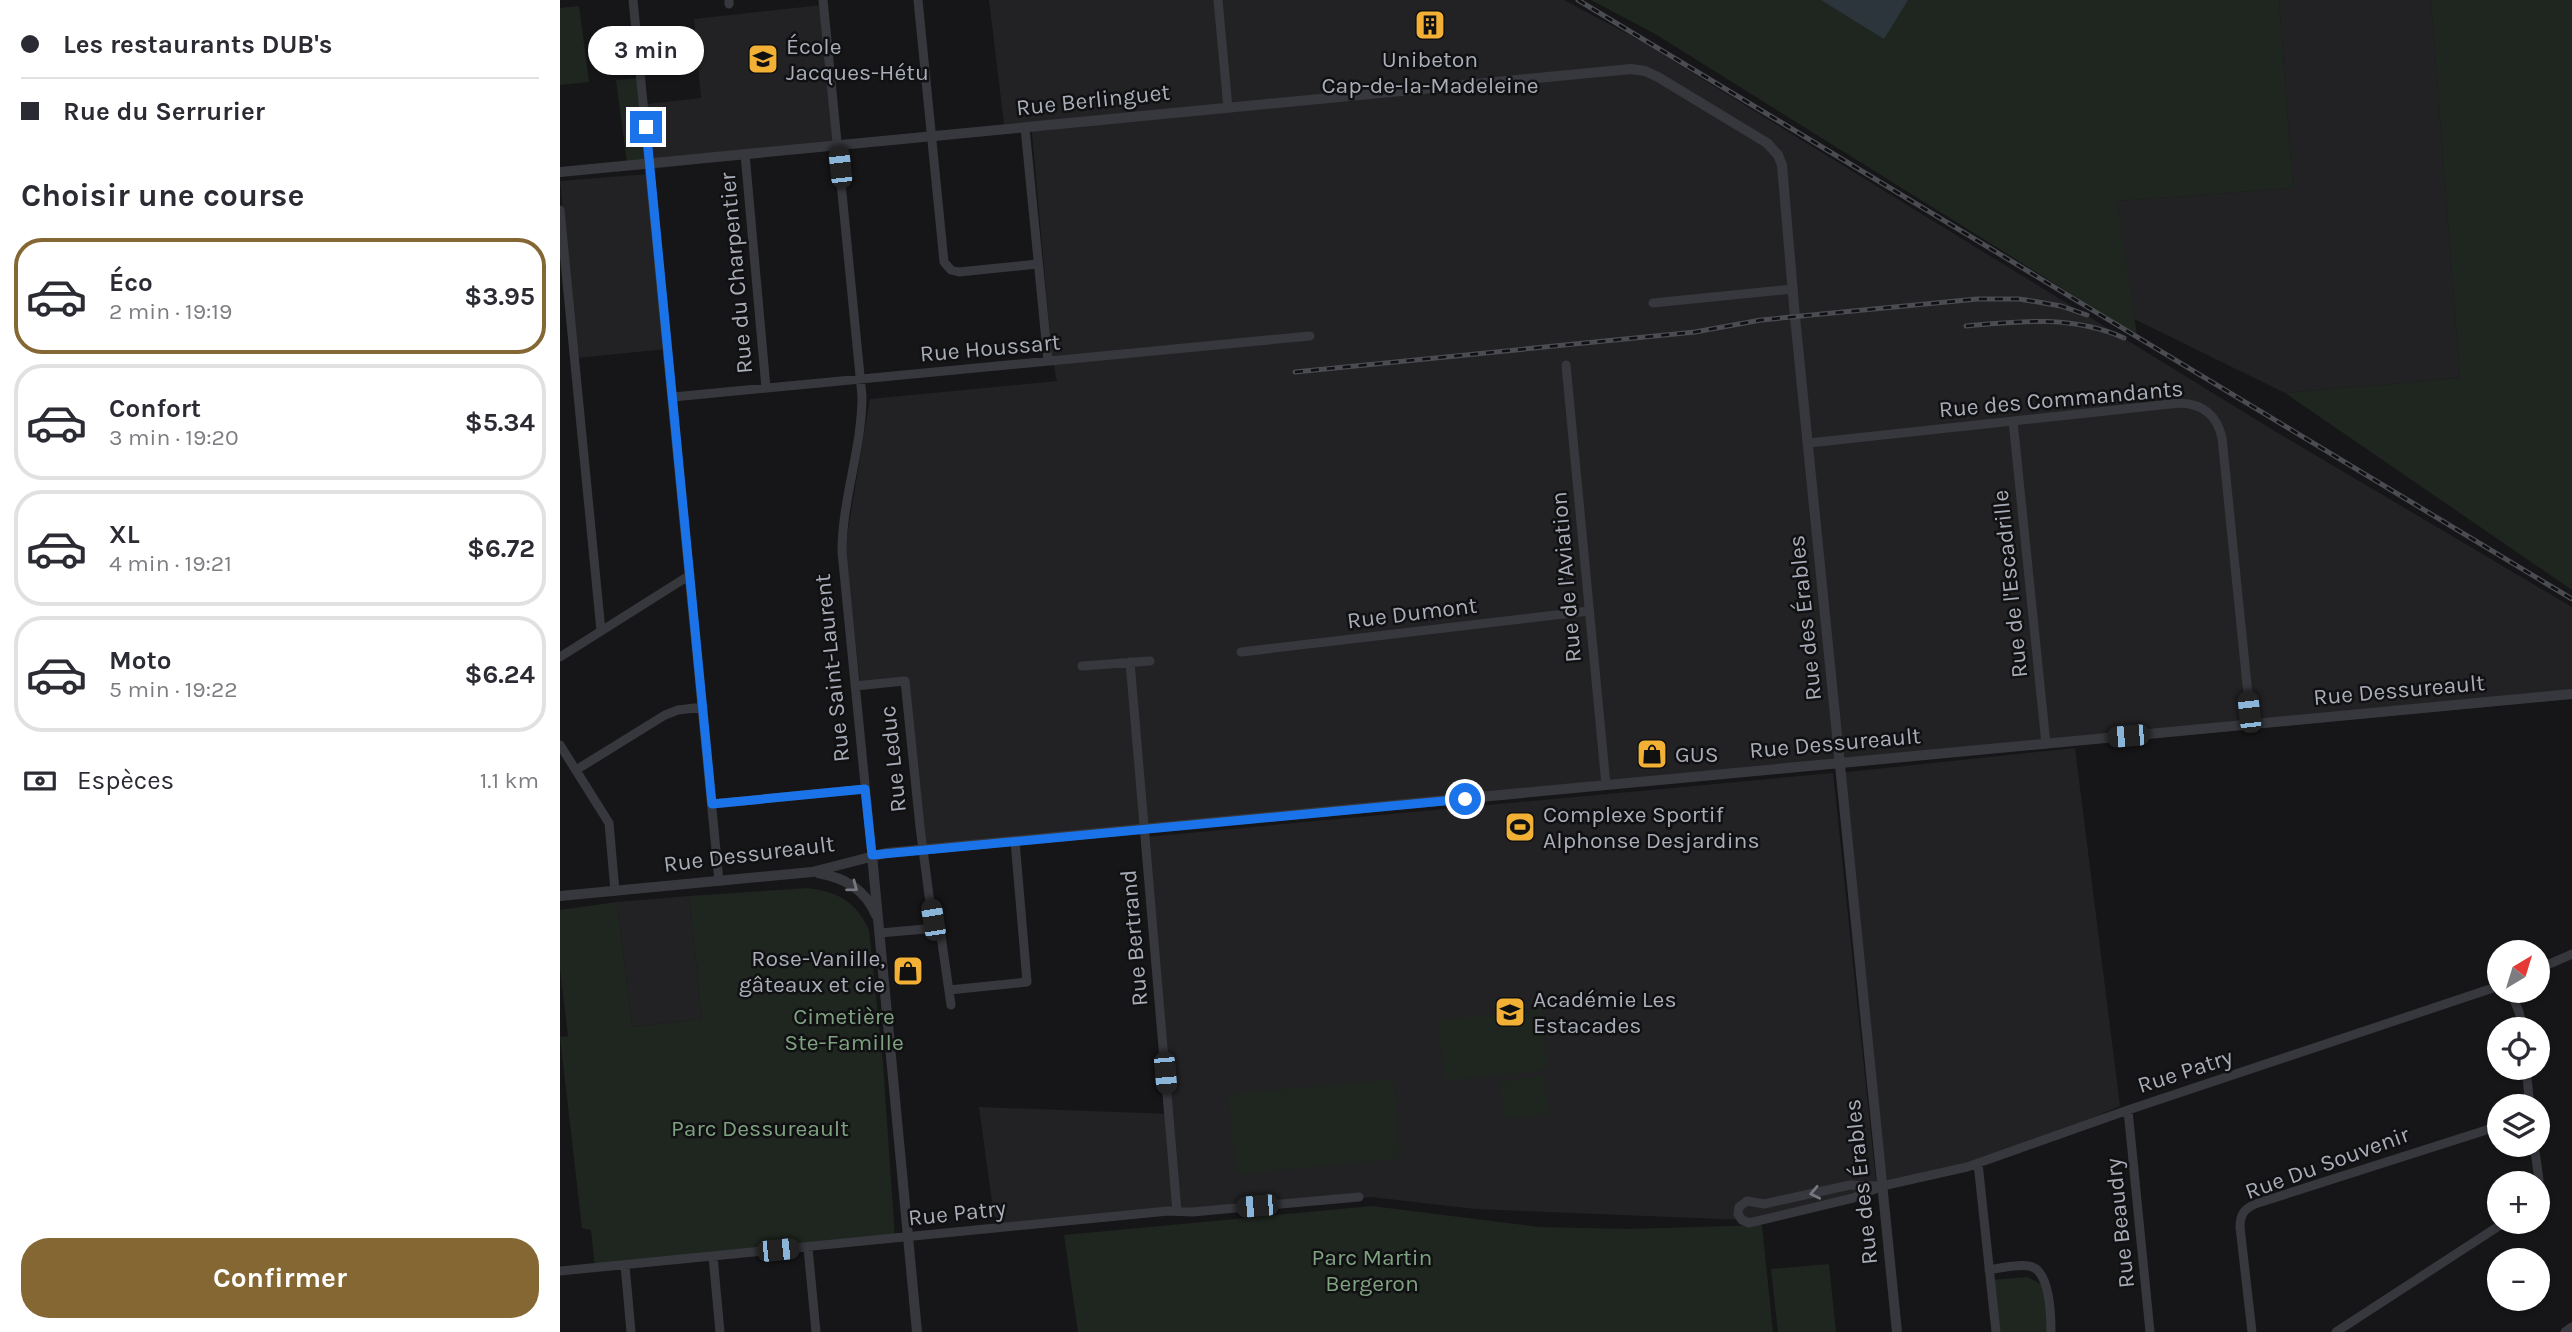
<!DOCTYPE html>
<html lang="fr">
<head>
<meta charset="utf-8">
<style>
	body { margin:0; font-family:Karla,sans-serif; background:#f7f7f7; color:#2b2b33; height:100vh; display:flex; flex-direction:column; font-size:26px; white-space:nowrap }
	* { box-sizing:border-box; margin:0 }
	p { font-size:23px; color:#7c7c81 }
	.icon { flex:none; width:38px; height:38px; fill:none; stroke:currentColor; stroke-width:2; stroke-linecap:round; stroke-linejoin:round }
	.map { position:relative; flex:1; overflow:hidden }
	.side { display:flex; flex-direction:column; background:#fff; width:560px }
	.side>* { flex:none }
	.top-card { display:grid; align-content:center; height:154px; padding:0 21px; background:#fff }
	.needle { width:46px; rotate:38deg }
	.fabs { position:absolute; left:1927px; top:940px; display:grid; gap:14px }
	.fabs a { display:grid; place-items:center; width:63px; height:63px; border-radius:50%; background:#fff; box-shadow:0 2px 5px #0004; font-size:35px }
	.end { position:absolute; width:32px; height:32px; margin:-16px; border:9px solid #1a73e8; background:#fff; box-shadow:0 0 0 4px #fff }
	.from { border-radius:50% }
	.bubble { position:absolute; height:49px; border-radius:24px; background:#fff; box-shadow:0 2px 5px #0004; font-size:23px; font-weight:700; line-height:49px; text-align:center }
	.car { position:absolute; width:21px; height:42px; margin:-21px -10px; border-radius:9px; box-shadow:0 0 5px 2px #0007; background:linear-gradient(#222 24%,#8ab4d8 0 40%,#222 0 76%,#8ab4d8 0 86%,#222 0) }
	.top-card b { display:flex; align-items:center; gap:24px; height:66px; font-size:26px }
	.top-card b+b { border-top:2px solid #e1e1e2 }
	.top-card i { width:18px; height:18px; background:#2b2b33 }
	ul { padding:0; list-style:none }
	li { display:flex; align-items:center; gap:21px; height:116px; margin:0 14px 10px; padding:0 7px; border:4px solid #e1e1e2; border-radius:28px }
	li div { flex:1 }
	li b { display:block; font-size:26px }
	li em { font-style:normal; font-weight:700 }
	li.current { border-color:#856733 }
	li>.icon { width:63px; height:63px; stroke-width:1.5 }
	h2 { padding:0 21px; font-size:32px; line-height:84px }
	.pay { display:flex; align-items:center; gap:18px; height:77px; padding:0 21px; font-size:26px }
	.pay p { margin-inline-start:auto }
	.cta { display:flex; gap:14px; margin-top:auto; padding:14px 21px }
	.cta a { flex:1; height:80px; border-radius:28px; background:#856733; color:#fff; font-size:28px; font-weight:700; line-height:80px; text-align:center }
	main { display:flex; flex:1; min-height:0 }
	.map>svg:first-child { display:block }
	.built { fill:#222225 }
	.green { fill:#1e261f }
	.water { fill:#2c353c }
	.lines { fill:none; stroke-linecap:round; stroke-linejoin:round }
	.minor { stroke:#37383d; stroke-width:9 }
	.tertiary { stroke:#37383d; stroke-width:10 }
	.rail-casing { stroke:#4a4c52; stroke-width:5 }
	.rail { stroke:#111113; stroke-width:2.5; stroke-dasharray:8; stroke-linecap:butt }
	.oneway { stroke:#757881 }
	.route { stroke:#1a73e8; stroke-width:9 }
	.labels { text-anchor:middle; dominant-baseline:central; stroke-width:5; stroke-linejoin:round; paint-order:stroke }
	.poi-label { font-size:23px; fill:#a8adb8; stroke:#111113; text-anchor:start }
	.street-label { font-size:23px; fill:#a8adb8; stroke:#111113 }
	.park-label { font-size:23px; fill:#7fa381; stroke:#111113 }
</style>
</head>
<body>
<main>
<section class="side">
<div class="top-card">
<b><i class="from"></i>Les restaurants DUB's</b>
<b><i></i>Rue du Serrurier</b>
</div>
<h2>Choisir une course</h2>
<ul>
<li class="current"><svg class="icon" aria-label="car" viewBox="0 0 24 24"><path d="M5 17H2v-5l4-1 3-4h7l3 4 3 1v5h-3M9 17h6M6 11h13"/><circle cx="7" cy="17" r="2"/><circle cx="17" cy="17" r="2"/></svg><div><b>Éco</b><p>2 min · 19:19</p></div><em>$3.95</em></li>
<li><svg class="icon" aria-label="car" viewBox="0 0 24 24"><path d="M5 17H2v-5l4-1 3-4h7l3 4 3 1v5h-3M9 17h6M6 11h13"/><circle cx="7" cy="17" r="2"/><circle cx="17" cy="17" r="2"/></svg><div><b>Confort</b><p>3 min · 19:20</p></div><em>$5.34</em></li>
<li><svg class="icon" aria-label="car" viewBox="0 0 24 24"><path d="M5 17H2v-5l4-1 3-4h7l3 4 3 1v5h-3M9 17h6M6 11h13"/><circle cx="7" cy="17" r="2"/><circle cx="17" cy="17" r="2"/></svg><div><b>XL</b><p>4 min · 19:21</p></div><em>$6.72</em></li>
<li><svg class="icon" aria-label="car" viewBox="0 0 24 24"><path d="M5 17H2v-5l4-1 3-4h7l3 4 3 1v5h-3M9 17h6M6 11h13"/><circle cx="7" cy="17" r="2"/><circle cx="17" cy="17" r="2"/></svg><div><b>Moto</b><p>5 min · 19:22</p></div><em>$6.24</em></li>
</ul>
<div class="pay"><svg class="icon" aria-label="cash" viewBox="0 0 24 24"><path d="M3 7h18v10H3z"/><circle cx="12" cy="12" r="2"/></svg>Espèces<p>1.1 km</p></div>
<div class="cta"><a>Confirmer</a></div>
</section>
<div class="map">
<svg width="2012" height="1332" viewBox="0 0 2012 1332">
	<rect width="100%" height="100%" fill="#161618"/>
	<path class="built" d="M429,0H1004L1079,40L1713,430L2012,607V699L365,853L347,678L300,682L285,548L310,399L497,381L492,357L471,122L444,124Z
		M1719,0H1871L1900,378L1725,393L1574,319L1556,201L1733,188Z
		M262,5L277,146L93,169L88,104L141,98L134,19Z
		M89,174L106,349L18,358L0,181Z
		M1515,748L1560,1106L1423,1165L1322,1188L1278,773Z
		M1273,773L1317,1190L1185,1220L915,1209L811,1197L436,1231L419,1107L611,1114L585,837Z
		M129,896L142,1019L72,1027L57,902Z"/>
	<path class="green" d="M1031,0H1719L1733,188L1557,201L1577,335L1097,35Z
		M1871,0H2012V590L1725,393L1900,378Z
		M19,6L29,82L0,85V8Z
		M80,78L88,169L68,170L56,80Z
		M248,888C280,893 295,901 309,930L323,1063L335,1238L35,1267L31,1230L22,1228L0,1037L8,1036L0,969V910L57,902L72,1027L142,1019L129,896Z
		M982,1009L988,1070L885,1081L878,1020Z
		M984,1076L989,1113L945,1119L940,1082Z
		M833,1079L840,1159L676,1174L668,1094Z
		M812,1206L979,1227L1069,1229L1202,1225L1213,1332H518L504,1235Z
		M1269,1264L1276,1332H1218L1211,1269Z
		M1467,1277L1481,1284L1487,1300L1488,1332H1436L1431,1280Z"/>
	<path class="water" d="M1261,0H1348L1324,39Z"/>
	<g class="lines">
		<path class="minor" d="M73,0L159,881
			M169,0V4
			M263,0L302,396C302,449 282,499 282,552L312,855
			M358,0L384,262L391,270L399,272L478,264
			M658,0L668,108
			M465,128L488,361
			M185,154L206,388
			M0,210L41,631
			M1093,303L1233,289
			M1006,365L1046,785
			M113,397L750,336
			M1453,421L1486,744
			M1249,443L1620,403C1643,404 1657,415 1662,438L1691,724
			M681,652L1029,611
			M0,657L130,575
			M570,662L617,1211
			M522,666L590,661
			M295,686L345,681L360,827L370,903L373,920L381,936L391,1005
			M0,745L49,823L55,891
			M16,770L105,715L118,710L143,707
			M152,804L305,789
			M320,933L377,928
			M1978,969L2012,954
			M389,990L467,982L455,841
			M1950,990L1959,1012L1963,1029
			M1966,1068L1970,1106
			M1568,1110L1590,1332
			M1974,1144L1979,1180L1978,1194
			M1418,1163L1436,1332
			M1322,1186L1290,1185L1204,1204L1187,1201L1179,1207L1178,1214L1182,1220L1189,1223L1293,1198L1322,1186L1407,1167L1568,1110L1939,986
			M248,1248L256,1332
			M153,1257L160,1332
			M65,1265L71,1332
			M1429,1270C1441,1268 1457,1264 1469,1266C1490,1269 1491,1315 1491,1332
			M0,1271L608,1211L632,1212L799,1197
			M1692,1332L1680,1227C1680,1215 1684,1209 1695,1204L1939,1126
			M1776,1332L1945,1222
			M2005,1332L2012,1327"/>
		<path class="tertiary" d="M0,172L1071,69L1085,71L1098,77L1207,143L1218,155L1222,165L1235,317L1337,1332
			M312,855L357,1332
			M258,873C285,878 305,889 316,915
			M0,896L252,872L326,853L2012,694"/>
		<g class="rail-casing">
			<path id="rail" d="M1018,0L2012,599
				M1406,326C1461,321 1512,315 1564,338
				M735,372L1135,332L1201,320L1417,299H1459L1478,302L1501,306L1527,315"/>
		</g>
		<use href="#rail" class="rail"/>
	</g>
	<defs><path id="oneway-chevron" d="M-2-3.5L2.5 0L-2 3.5" fill="none" stroke-width="1.6" stroke-linecap="round" stroke-linejoin="round" transform="scale(1.75)"/></defs>
	<g class="oneway">
		<use href="#oneway-chevron" transform="translate(293 887) rotate(37)"/>
		<use href="#oneway-chevron" transform="translate(1255 1193) rotate(168)"/>
	</g>
	<g class="lines">
		<path class="route" d="M86,127L152,804L305,789L312,855L905,799"/>
	</g>
	<defs>
		<g id="building-square" transform="scale(1.575)"><rect x="-9" y="-9" width="18" height="18" rx="4" fill="#f2b134" stroke="#111113"/><path d="M-4-6H4V6H1V3H-1V6H-4ZM-2.5-4.3h1.7v1.8h-1.7ZM.8-4.3h1.7v1.8H.8ZM-2.5-1h1.7V.8h-1.7ZM.8-1h1.7V.8H.8Z" fill="#111"/></g>
		<g id="school-square" transform="scale(1.575)"><rect x="-9" y="-9" width="18" height="18" rx="4" fill="#f2b134" stroke="#111113"/><path d="M0-5L7-2L0 1L-7-2ZM-4 1L0 2.5L4 1V4Q0 6-4 4Z" fill="#111"/></g>
		<g id="shop-square" transform="scale(1.575)"><rect x="-9" y="-9" width="18" height="18" rx="4" fill="#f2b134" stroke="#111113"/><path d="M-5-2.5h2.3a2.7 3.5 0 0 1 5.4 0H5L5.5 6h-11ZM-1.5-2.5h3a1.5 2.3 0 0 0-3 0Z" fill="#111"/></g>
		<g id="stadium-square" transform="scale(1.575)"><rect x="-9" y="-9" width="18" height="18" rx="4" fill="#f2b134" stroke="#111113"/><path d="M0-5a6.5 5 0 1 0 0 10a6.5 5 0 1 0 0-10ZM-3.5-1.8h7v3.6h-7Z" fill="#111"/></g>
	</defs>
	<g fill-rule="evenodd">
		<use href="#building-square" x="870" y="25"/>
		<use href="#school-square" x="203" y="59"/>
		<use href="#shop-square" x="1092" y="754"/>
		<use href="#stadium-square" x="960" y="827"/>
		<use href="#shop-square" x="348" y="971"/>
		<use href="#school-square" x="950" y="1012"/>
	</g>
	<g class="labels">
		<g class="poi-label">
			<text x="226" y="46">École<tspan x="226" dy="26">Jacques-Hétu</tspan></text>
			<text x="870" y="59" text-anchor="middle">Unibeton<tspan x="870" dy="26">Cap-de-la-Madeleine</tspan></text>
			<text x="1115" y="754">GUS</text>
			<text x="983" y="814">Complexe Sportif<tspan x="983" dy="26">Alphonse Desjardins</tspan></text>
			<text x="325" y="958" text-anchor="end">Rose-Vanille,<tspan x="325" dy="26">gâteaux et cie</tspan></text>
			<text x="973" y="999">Académie Les<tspan x="973" dy="26">Estacades</tspan></text>
		</g>
		<g class="street-label">
			<text transform="translate(533 100) rotate(-6)">Rue Berlinguet</text>
			<text transform="translate(176 273) rotate(-95)">Rue du Charpentier</text>
			<text transform="translate(430 348) rotate(-5)">Rue Houssart</text>
			<text transform="translate(1501 399) rotate(-5)">Rue des Commandants</text>
			<text transform="translate(1006 577) rotate(-95)">Rue de l'Aviation</text>
			<text transform="translate(1450 584) rotate(-96)">Rue de l'Escadrille</text>
			<text transform="translate(852 613) rotate(-7)">Rue Dumont</text>
			<text transform="translate(1245 618) rotate(-96)">Rue des Érables</text>
			<text transform="translate(272 668) rotate(-96)">Rue Saint-Laurent</text>
			<text transform="translate(1839 690) rotate(-5)">Rue Dessureault</text>
			<text transform="translate(1275 743) rotate(-5)">Rue Dessureault</text>
			<text transform="translate(333 759) rotate(-96)">Rue Leduc</text>
			<text transform="translate(189 854) rotate(-7)">Rue Dessureault</text>
			<text transform="translate(574 938) rotate(-95)">Rue Bertrand</text>
			<text transform="translate(1625 1071) rotate(-18)">Rue Patry</text>
			<text transform="translate(1767 1163) rotate(-20)">Rue Du Souvenir</text>
			<text transform="translate(1301 1182) rotate(-96)">Rue des Érables</text>
			<text transform="translate(397 1213) rotate(-6)">Rue Patry</text>
			<text transform="translate(1560 1223) rotate(-96)">Rue Beaudry</text>
		</g>
		<g class="park-label">
			<text x="284" y="1016">Cimetière<tspan x="284" dy="26">Ste-Famille</tspan></text>
			<text x="200" y="1128">Parc Dessureault</text>
			<text x="812" y="1257">Parc Martin<tspan x="812" dy="26">Bergeron</tspan></text>
		</g>
	</g>
</svg>
<div class="fabs">
<a><svg class="needle" viewBox="-14 -14 28 28"><path d="M0-13l5 13h-10z" fill="#e53935"/><path d="M0 13l5-13h-10z" fill="#7c7c81"/></svg></a>
<a><svg class="icon" aria-label="locate" viewBox="0 0 24 24"><circle cx="12" cy="12" r="6"/><path d="M12 2v4M12 18v4M2 12h4M18 12h4"/></svg></a>
<a><svg class="icon" aria-label="layers" viewBox="0 0 24 24"><path d="M12 4l9 5-9 5-9-5zM3 14l9 5 9-5"/></svg></a>
<a>+</a>
<a>−</a>
</div>
<i class="end from" style="left:905px;top:799px"></i>
<i class="end" style="left:86px;top:127px"></i>
<div class="bubble" style="left:28px;top:26px;width:116px">3 min</div>
<i class="car" style="left:280px;top:167px;rotate:354deg"></i>
<i class="car" style="left:1689px;top:712px;rotate:354deg"></i>
<i class="car" style="left:1568px;top:736px;rotate:265deg"></i>
<i class="car" style="left:373px;top:920px;rotate:351deg"></i>
<i class="car" style="left:605px;top:1073px;rotate:175deg"></i>
<i class="car" style="left:697px;top:1206px;rotate:265deg"></i>
<i class="car" style="left:218px;top:1250px;rotate:84deg"></i>
</div>
</main>
</body>
</html>
